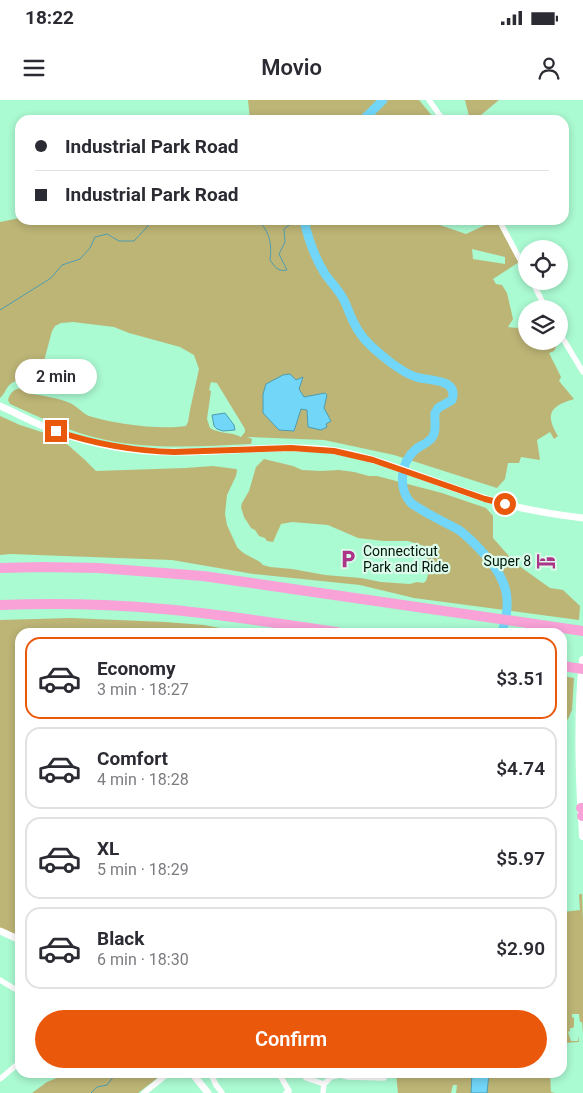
<!DOCTYPE html>
<html lang="en">
<head>
<meta charset="utf-8">
<style>
	body { margin:0; font-family:Roboto,sans-serif; background:#f7f7f7; color:#2b2b33; height:100vh; display:flex; flex-direction:column; font-size:19px; white-space:nowrap }
	* { box-sizing:border-box; margin:0 }
	p { font-size:16px; color:#7c7c81 }
	.icon { flex:none; width:28px; height:28px; fill:none; stroke:currentColor; stroke-width:2; stroke-linecap:round; stroke-linejoin:round }
	.map { position:relative; flex:1; overflow:hidden }
	.side { position:absolute; left:15px; top:528px; width:552px; height:450px; display:flex; flex-direction:column; background:#fff; border-radius:15px; box-shadow:0 2px 8px #0003 }
	.side>* { flex:none }
	.guide { position:absolute; left:15px; top:15px; width:554px; height:110px; border-radius:15px; box-shadow:0 2px 8px #0003; display:grid; align-content:center; height:110px; padding:0 20px; background:#fff }
	.tools { position:absolute; left:518px; top:140px; display:grid; gap:10px }
	.tools a { display:grid; place-items:center; width:50px; height:50px; border-radius:50%; background:#fff; box-shadow:0 2px 8px #0003; font-size:25px }
	.end { position:absolute; width:22px; height:22px; margin:-11px; border:6px solid #ea580c; background:#fff; box-shadow:0 0 0 2px #fff }
	.from { border-radius:50% }
	.bubble { position:absolute; height:35px; border-radius:18px; background:#fff; box-shadow:0 2px 8px #0003; font-size:16px; font-weight:600; line-height:35px; text-align:center }
	.guide b { display:flex; align-items:center; gap:18px; height:48px; font-size:19px }
	.guide b+b { border-top:1px solid #e1e1e2 }
	.guide i { width:12px; height:12px; background:#2b2b33 }
	ul { padding:9px 0 0; list-style:none }
	li { display:flex; align-items:center; gap:15px; height:82px; margin:0 10px 8px; padding:0 10px; border:2px solid #e1e1e2; border-radius:15px }
	li div { flex:1 }
	li b { display:block; font-size:19px }
	li em { font-style:normal; font-weight:600 }
	li.on { border-color:#ea580c }
	li>.icon { width:45px; height:45px; stroke-width:1.5 }
	.cta { display:flex; gap:10px; margin-top:auto; padding:10px 20px }
	.cta a { flex:1; height:58px; border-radius:30px; background:#ea580c; color:#fff; font-size:20px; font-weight:600; line-height:58px; text-align:center }
	.status { display:flex; justify-content:space-between; align-items:center; height:35px; padding:0 25px; background:#fff; direction:ltr }
	.status svg { height:14px; fill:currentColor }
	header { display:flex; justify-content:space-between; align-items:center; height:65px; padding:0 20px; background:#fff; font-size:22px; font-weight:600 }
	.map>svg:first-child { display:block }
	.green { fill:#bdb576; fill-rule:evenodd }
	.water { fill:#71d6f8; stroke:#4f9cb1 }
	.lines { fill:none; stroke-linecap:round; stroke-linejoin:round }
	.stream { stroke:#4f9cb1; stroke-width:1 }
	.river { stroke:#71d6f8; stroke-width:9 }
	.minor { stroke:#fff; stroke-width:5.5 }
	.tertiary { stroke:#fff; stroke-width:7 }
	.secondary { stroke:#fff; stroke-width:8 }
	.motorway { stroke:#f8a2d8; stroke-width:10 }
	.route { stroke:#ea580c; stroke-width:6 }
	.labels { text-anchor:middle; dominant-baseline:central; stroke-width:4.5; stroke-linejoin:round; paint-order:stroke }
	.poi-label { font-size:14px; fill:#00160b; stroke:#ddfbeb; text-anchor:start }
</style>
</head>
<body>
<div class="status"><b>18:22</b><svg viewBox="0 0 49 12"><path d="M0 12V9h3v3zM5 12V6h3v6zM10 12V3h3v9zM15 12V0h3v12zM26 1h20v11H26zM47 4h2v5h-2z"/></svg></div>
<header><svg class="icon" aria-label="menu" viewBox="0 0 24 24"><path d="M4 6h16M4 12h16M4 18h16"/></svg>Movio<svg class="icon" aria-label="person" viewBox="0 0 24 24"><circle cx="12" cy="8" r="4"/><path d="M4 21q1-7 8-7t8 7"/></svg></header>
<div class="map">
<svg width="583" height="993" viewBox="0 0 583 993">
	<rect width="100%" height="100%" fill="#aafad2"/>
	<path class="green" d="M248,0H419L433,17V20H250Z
		M465,0H499L475,20H470Z
		M20,118V120H431V122L466,134L496,120L519,162L493,179L496,184L502,185L507,193L513,219L508,227L517,228L526,223V241H559L554,251L549,253L561,277L559,281L574,299C551,306 544,313 558,336L554,339L550,332L537,340L540,360L521,357L519,363H508L505,379L497,388L394,355L324,340L247,337L252,339L251,344C203,346 154,350 106,340C72,333 41,318 10,304L8,300C12,287 21,287 33,290L32,294C45,296 58,298 70,303C77,306 82,313 89,316C115,324 159,330 186,326L188,322L190,310L199,269L194,255L180,247L129,233L114,227L73,222L61,223L55,226L52,231L40,276L36,275L35,281C24,279 14,278 7,288C5,292 3,295 0,298V122ZM472,149L505,157V164L473,159ZM211,282L217,283L245,329V332L241,337C232,332 220,334 210,328L207,319L211,291L209,290Z
		M0,316L20,325L60,338L85,360L96,371L185,368L213,366L236,369L237,370L236,376L227,395L225,414L227,425L237,447L241,451L245,454L260,462L263,465L270,467L292,469L325,475L361,478L381,482L410,484L417,482L423,483L426,481C431,468 426,459 424,446L408,441H384L358,438L328,425L292,422L281,424L273,442L267,441L265,438L259,436L255,430L251,428L244,417L241,407L242,403L249,391L256,367L264,359L293,366L302,370L320,371L339,370L354,372L369,376H377L442,393L486,408L493,416V438L515,463L550,488L563,490L580,506L579,520L414,498L360,485L253,474L172,460L10,454L0,455Z
		M71,518L165,522L204,525L241,532H20V836L0,828V520Z
		M563,576L574,578L572,610L568,619L564,622L563,624Z
		M580,794H582L583,821V933L582,922H580L579,914H572V917L574,918V926L573,928H570V931L568,932L571,941H578L579,936V942L563,943V812L580,810L579,795Z
		M489,972L550,973L551,992L555,993H487Z
		M69,973V972L164,973L138,993H32L47,982Z
		M396,973H472L471,993H456L457,985H453L451,993H398Z"/>
	<path class="water" d="M290,274L296,280L303,277L299,289L304,297L325,293L327,295L324,308L331,321L326,324L327,327L321,330L308,327L307,310L301,309L294,331L279,330L263,313V294L266,284L283,275Z
		M225,313L234,325L235,330L223,331L217,329L214,326L212,315Z
		M472,973H489L487,993H471Z"/>
	<g class="lines">
		<path class="stream" d="M258,120C270,132 272,144 270,160C275,167 278,172 287,170L279,154L285,142L284,129L296,120
			M0,210L51,178L62,165L80,159L90,148L95,137L107,134L119,141H134L148,126L149,120
			M91,993L97,987L107,985L117,972"/>
		<path class="river" d="M363,20L383,0
			M304,120C308,138 315,158 325,174C330,181 336,187 341,195C347,204 349,214 354,223C362,240 375,250 390,262C398,268 406,274 416,277C428,281 459,278 452,300L438,308L435,313C434,320 437,329 433,336C430,343 420,345 415,350C400,363 398,389 411,403C426,414 443,421 459,430C470,438 478,447 487,457C508,482 512,501 502,532"/>
		<path class="minor" d="M429,0L443,20
			M499,120L526,171
			M532,181L546,209
			M559,232L583,272
			M0,880L20,892
			M210,972L216,985L222,993
			M278,972L289,991L286,993
			M301,972L306,978L324,984
			M0,979L20,962
			M144,993L170,972
			M323,993L324,984L331,977L340,975L348,977L384,978L383,972"/>
		<path class="tertiary" d="M0,306C18,314 36,324 55,331C93,345 133,352 173,352C227,353 282,343 336,351C388,360 436,384 487,399C518,409 550,414 583,418
			M0,831L20,840
			M191,972L208,993"/>
		<path class="secondary" d="M583,560C577,618 579,677 583,736"/>
		<path class="motorway" d="M0,468L43,467L99,468L203,476L583,531
			M0,505C54,503 109,504 163,509C222,514 279,524 337,532
			M562,566L583,569
			M581,708H583
			M582,716H583"/>
	</g>
	<g class="lines">
		<path class="route" d="M56,331C95,344 132,351 174,352L291,348L334,351L373,360L485,399L505,404"/>
	</g>
	<defs>
		<g id="parking-bare" transform="scale(1.5)"><path d="M-3.5-5.5H1a3.5 3.5 0 0 1 0 7H-1V5.5H-3.5ZM-1-3.4V-.6H.8a1.4 1.4 0 0 0 0-2.8Z" fill="#ac3489" stroke="#ddfbeb" stroke-width="2.5" paint-order="stroke"/></g>
		<g id="hotel-bare" transform="scale(1.5)"><path d="M-6-4.5h1.5V1H6V5H4.5V3h-9V5H-6ZM-4 0a1.8 1.8 0 1 1 3.6 0ZM.5 0V-2.5h3Q6-2.5 6 0Z" fill="#ac3489" stroke="#ddfbeb" stroke-width="2.5" paint-order="stroke"/></g>
	</defs>
	<g fill-rule="evenodd">
		<use href="#parking-bare" x="348" y="459"/>
		<use href="#hotel-bare" x="546" y="461"/>
	</g>
	<g class="labels">
		<g class="poi-label">
			<text x="363" y="451">Connecticut<tspan x="363" dy="16">Park and Ride</tspan></text>
			<text x="531" y="461" text-anchor="end">Super 8</text>
		</g>
	</g>
</svg>
<div class="tools">
<a><svg class="icon" aria-label="locate" viewBox="0 0 24 24"><circle cx="12" cy="12" r="6"/><path d="M12 2v4M12 18v4M2 12h4M18 12h4"/></svg></a>
<a><svg class="icon" aria-label="layers" viewBox="0 0 24 24"><path d="M12 4l9 5-9 5-9-5zM3 14l9 5 9-5"/></svg></a>
</div>
<i class="end from" style="left:505px;top:404px"></i>
<i class="end" style="left:56px;top:331px"></i>
<div class="bubble" style="left:15px;top:259px;width:82px">2 min</div>
<div class="guide">
<b><i class="from"></i>Industrial Park Road</b>
<b><i></i>Industrial Park Road</b>
</div>
<section class="side">
<ul>
<li class="on"><svg class="icon" aria-label="car" viewBox="0 0 24 24"><path d="M5 17H2v-5l4-1 3-4h7l3 4 3 1v5h-3M9 17h6M6 11h13"/><circle cx="7" cy="17" r="2"/><circle cx="17" cy="17" r="2"/></svg><div><b>Economy</b><p>3 min · 18:27</p></div><em>$3.51</em></li>
<li><svg class="icon" aria-label="car" viewBox="0 0 24 24"><path d="M5 17H2v-5l4-1 3-4h7l3 4 3 1v5h-3M9 17h6M6 11h13"/><circle cx="7" cy="17" r="2"/><circle cx="17" cy="17" r="2"/></svg><div><b>Comfort</b><p>4 min · 18:28</p></div><em>$4.74</em></li>
<li><svg class="icon" aria-label="car" viewBox="0 0 24 24"><path d="M5 17H2v-5l4-1 3-4h7l3 4 3 1v5h-3M9 17h6M6 11h13"/><circle cx="7" cy="17" r="2"/><circle cx="17" cy="17" r="2"/></svg><div><b>XL</b><p>5 min · 18:29</p></div><em>$5.97</em></li>
<li><svg class="icon" aria-label="car" viewBox="0 0 24 24"><path d="M5 17H2v-5l4-1 3-4h7l3 4 3 1v5h-3M9 17h6M6 11h13"/><circle cx="7" cy="17" r="2"/><circle cx="17" cy="17" r="2"/></svg><div><b>Black</b><p>6 min · 18:30</p></div><em>$2.90</em></li>
</ul>
<div class="cta"><a>Confirm</a></div>
</section>
</div>
</body>
</html>
